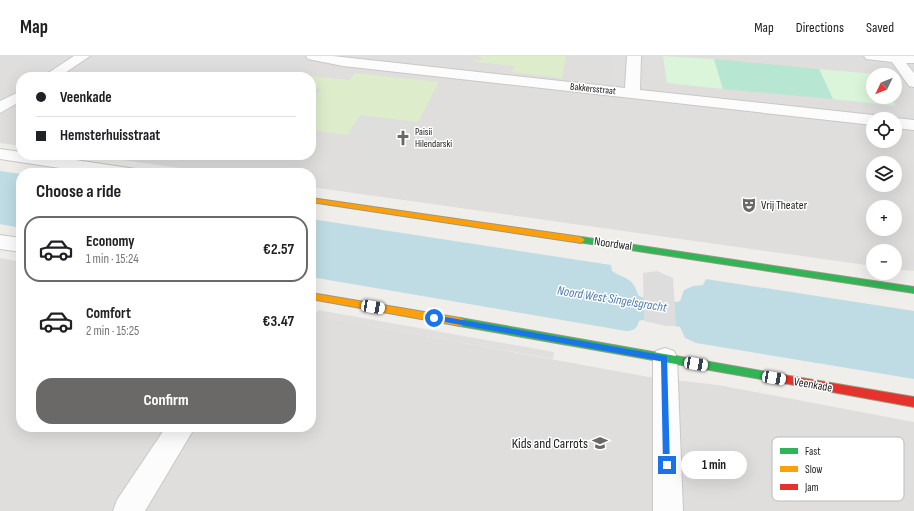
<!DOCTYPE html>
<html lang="en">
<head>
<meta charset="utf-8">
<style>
	body { margin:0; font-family:"Sofia Sans Condensed",sans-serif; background:#f2f2f2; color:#202124; height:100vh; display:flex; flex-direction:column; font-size:15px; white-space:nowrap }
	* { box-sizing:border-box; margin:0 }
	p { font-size:13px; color:#757577 }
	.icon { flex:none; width:22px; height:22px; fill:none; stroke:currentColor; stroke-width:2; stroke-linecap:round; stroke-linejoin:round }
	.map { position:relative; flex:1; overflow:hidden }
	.details { position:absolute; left:16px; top:112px; width:300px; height:264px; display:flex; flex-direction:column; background:#fff; border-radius:16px; box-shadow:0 4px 16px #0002 }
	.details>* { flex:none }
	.banner { position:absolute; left:16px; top:16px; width:300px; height:88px; border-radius:16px; box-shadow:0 4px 16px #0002; display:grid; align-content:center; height:88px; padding:0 20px; background:#fff }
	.needle { width:26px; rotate:227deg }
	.fabs { position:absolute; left:866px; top:12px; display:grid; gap:8px }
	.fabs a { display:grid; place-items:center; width:36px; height:36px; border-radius:50%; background:#fff; box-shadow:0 4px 16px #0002; font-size:20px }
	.end { position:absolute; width:18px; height:18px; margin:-9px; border:5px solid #1a73e8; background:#fff; box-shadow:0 0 0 2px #fff }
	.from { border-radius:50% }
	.bubble { position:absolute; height:28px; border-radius:14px; background:#fff; box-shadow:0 4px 16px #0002; font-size:13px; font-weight:700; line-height:28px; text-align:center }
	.car { position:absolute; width:12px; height:24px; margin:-12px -6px; border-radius:5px; box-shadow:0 0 3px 1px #0007; background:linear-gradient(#fff 24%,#345 0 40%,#fff 0 76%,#345 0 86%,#fff 0) }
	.banner b { display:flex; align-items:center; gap:14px; height:38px; font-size:15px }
	.banner b+b { border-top:1px solid #e0e0e0 }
	.banner i { width:10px; height:10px; background:#202124 }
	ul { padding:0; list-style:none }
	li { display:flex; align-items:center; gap:12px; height:66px; margin:0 8px 6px; padding:0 12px; border:2px solid transparent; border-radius:16px }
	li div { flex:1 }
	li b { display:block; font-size:15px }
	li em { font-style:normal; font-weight:700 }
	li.active { border-color:#6a6968 }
	li>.icon { width:36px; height:36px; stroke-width:1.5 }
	h2 { padding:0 20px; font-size:18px; line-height:48px }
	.action { display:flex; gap:8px; margin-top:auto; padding:8px 20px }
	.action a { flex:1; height:46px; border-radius:16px; background:#6a6968; color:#fff; font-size:16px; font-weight:700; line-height:46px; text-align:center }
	header { display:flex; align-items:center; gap:24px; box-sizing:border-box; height:56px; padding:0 20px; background:#fff; border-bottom:1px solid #e0e0e0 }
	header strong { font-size:19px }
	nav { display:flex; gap:22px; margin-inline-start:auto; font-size:14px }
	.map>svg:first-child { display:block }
	.residential { fill:#dfdedc; fill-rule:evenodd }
	.religious { fill:#dededc }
	.grass { fill:#ddeccb }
	.park { fill:#daf5da }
	.pitch { fill:#b7e6d2 }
	.parking { fill:#e0dfde }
	.water { fill:#bfdbe3 }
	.pier { fill:#dedddd }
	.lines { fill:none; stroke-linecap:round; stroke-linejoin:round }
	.street-casing { stroke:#c9c8c7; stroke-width:2 }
	.fast-casing { stroke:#999a82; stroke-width:2 }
	.slow-casing { stroke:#999a82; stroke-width:2 }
	.jam-casing { stroke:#999a82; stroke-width:2 }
	.street { fill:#fdfcfc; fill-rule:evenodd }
	.fast { fill:#30b455; fill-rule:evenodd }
	.slow { fill:#ff9f0a; fill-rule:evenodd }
	.jam { fill:#e5322d; fill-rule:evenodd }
	.route { fill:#1a73e8 }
	.labels { text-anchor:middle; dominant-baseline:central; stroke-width:3; stroke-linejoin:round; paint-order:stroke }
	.far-street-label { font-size:10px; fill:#222; stroke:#fff }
	.far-poi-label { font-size:10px; fill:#222; stroke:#fff; text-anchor:start }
	.poi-label { font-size:12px; fill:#222; stroke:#fff; text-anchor:start }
	.street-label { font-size:12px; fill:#222; stroke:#fff }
	.water-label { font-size:13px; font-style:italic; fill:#4a7aab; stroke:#fff }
	.near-poi-label { font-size:14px; fill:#222; stroke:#fff; text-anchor:end }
	.key { fill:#fff; stroke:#bdbdbd; stroke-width:1 }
	.key-label { font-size:11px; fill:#222 }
</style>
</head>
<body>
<header>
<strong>Map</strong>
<nav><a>Map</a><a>Directions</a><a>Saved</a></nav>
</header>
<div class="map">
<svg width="914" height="455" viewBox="0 0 914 455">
	<rect width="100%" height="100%" fill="#f0eeeb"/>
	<path class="residential" d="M0,0H914V215L895,213V195H873V210L311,131V117H214L87,99H311V21H21V90L0,87ZM873,19H895V41H873ZM873,63H895V85H873ZM873,107H895V129H873ZM873,151H895V173H873Z
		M0,202L21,206V371H311V259L649,321L718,329L914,366V455H0Z"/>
	<path class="religious" d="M360,59L442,69L439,76L445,77L443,81H436L430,95L398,91L390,106L365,102L376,83L347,79Z"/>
	<path class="grass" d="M479,0H566L562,22L511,16L515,10L475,6L476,4L480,5L482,1Z
		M284,17L349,24L355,17L439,26L418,66L360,59L347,79L311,74V45L321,33L311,31V21H280Z"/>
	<path class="park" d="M663,0L714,3L723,33L667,27Z
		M819,13L874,18L873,41H890L896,50L833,43Z"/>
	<path class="pitch" d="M714,3L819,13L833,43L723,33Z"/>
	<path class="parking" d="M614,0H627L626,26L612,24Z
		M646,0H660L663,26L647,24Z
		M318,254L554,296L553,303L315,260Z"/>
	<path class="water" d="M0,115L21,118V172L0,168Z
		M311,163L611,209L612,215C626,224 633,221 638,239L641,241L677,246L680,245L684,234L693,230L703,229L706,223L914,255V323L696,287L685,282L680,271L642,264L639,265C637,273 633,275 626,275L311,221Z"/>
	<path class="pier" d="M657,215L673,222L676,270H666L644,265L643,217Z"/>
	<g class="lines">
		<g class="street-casing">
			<path id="street" d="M74,0H90L59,21H42Z
				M306,0H333L625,32L627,0H641L640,34L873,59L880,63H873V69L343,10L308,3Z
				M864,0H914V7H906L914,17V31L909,30L892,6L866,3Z
				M21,35V45L0,57V45Z
				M895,62L914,64V74L895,72V63H892Z
				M0,93L21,96V99H42L129,112L135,113L138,117H93L0,103Z
				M0,179L21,182V196L0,193Z
				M665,292L674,295L677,302L683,455H653V302L656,295Z
				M166,371H195L145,455H113L117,444Z"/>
		</g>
		<g class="fast-casing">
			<path id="fast" d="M581,181L914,231V237L578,186L577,184L578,182Z
				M460,262L772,317L776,318L777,321L776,324L772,325L460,270L457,269L455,266L457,263Z"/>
		</g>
		<g class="slow-casing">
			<path id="slow" d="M311,142L581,181L585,184L581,187L311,146Z
				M311,237L460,262L463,263L465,266L463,269L460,270L311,243Z"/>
		</g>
		<g class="jam-casing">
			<path id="jam" d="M772,317L914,341V351L772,325L768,324L767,321L768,318Z"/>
		</g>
		<use href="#street" class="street"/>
		<use href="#fast" class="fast"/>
		<use href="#slow" class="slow"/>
		<use href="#jam" class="jam"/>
	</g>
	<path class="route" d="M434,259L667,300L670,412H664L663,409L661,305L434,264L431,262Z"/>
	<defs>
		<g id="church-bare" transform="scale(1.2)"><path d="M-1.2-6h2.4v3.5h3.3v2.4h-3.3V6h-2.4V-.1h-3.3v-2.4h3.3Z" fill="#6a6968" stroke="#fff" stroke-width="2.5" paint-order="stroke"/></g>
		<g id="theatre-bare" transform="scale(1.2)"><path d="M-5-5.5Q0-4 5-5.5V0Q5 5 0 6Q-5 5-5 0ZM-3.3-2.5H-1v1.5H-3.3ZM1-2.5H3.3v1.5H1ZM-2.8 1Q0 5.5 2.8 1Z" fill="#6a6968" stroke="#fff" stroke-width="2.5" paint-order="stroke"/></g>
		<g id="school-bare" transform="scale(1.2)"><path d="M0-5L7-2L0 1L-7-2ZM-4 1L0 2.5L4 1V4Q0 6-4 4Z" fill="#6a6968" stroke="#fff" stroke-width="2.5" paint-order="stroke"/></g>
	</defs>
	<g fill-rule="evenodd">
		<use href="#church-bare" x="403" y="82"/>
		<use href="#theatre-bare" x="749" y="149"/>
		<use href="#school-bare" x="600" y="387"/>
	</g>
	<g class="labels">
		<g class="far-street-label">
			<text transform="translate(593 33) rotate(6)">Bakkersstraat</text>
		</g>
		<g class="far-poi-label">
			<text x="415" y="76">Paisii<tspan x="415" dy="12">Hilendarski</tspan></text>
		</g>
		<g class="poi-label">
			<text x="761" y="149">Vrij Theater</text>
		</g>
		<g class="street-label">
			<text transform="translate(613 188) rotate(8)">Noordwal</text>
			<text transform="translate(813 329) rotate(10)">Veenkade</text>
		</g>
		<g class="water-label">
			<text transform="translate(612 243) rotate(9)">Noord West Singelsgracht</text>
		</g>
		<g class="near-poi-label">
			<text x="588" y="387">Kids and Carrots</text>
		</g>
	</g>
	<rect x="772" y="381" width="132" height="64" rx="6" class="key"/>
	<rect x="780" y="392" width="18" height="6" fill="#30b455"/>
	<rect x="780" y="410" width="18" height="6" fill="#ff9f0a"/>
	<rect x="780" y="428" width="18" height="6" fill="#e5322d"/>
	<g class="key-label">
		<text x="805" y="399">Fast</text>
		<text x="805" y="417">Slow</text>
		<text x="805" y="435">Jam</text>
	</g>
</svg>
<div class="fabs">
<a><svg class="needle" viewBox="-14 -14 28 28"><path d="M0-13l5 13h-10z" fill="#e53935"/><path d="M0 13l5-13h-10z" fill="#757577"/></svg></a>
<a><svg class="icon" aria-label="locate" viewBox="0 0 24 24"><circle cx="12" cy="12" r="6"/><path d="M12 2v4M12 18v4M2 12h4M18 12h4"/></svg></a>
<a><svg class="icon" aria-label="layers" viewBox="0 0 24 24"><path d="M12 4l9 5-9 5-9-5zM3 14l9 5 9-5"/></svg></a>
<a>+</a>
<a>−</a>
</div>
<i class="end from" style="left:434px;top:262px"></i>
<i class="end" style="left:667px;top:409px"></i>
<div class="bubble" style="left:681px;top:395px;width:66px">1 min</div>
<i class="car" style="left:373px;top:251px;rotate:100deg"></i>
<i class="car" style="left:696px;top:308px;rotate:100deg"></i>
<i class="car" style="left:774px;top:322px;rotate:100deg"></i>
<div class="banner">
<b><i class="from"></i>Veenkade</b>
<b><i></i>Hemsterhuisstraat</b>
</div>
<section class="details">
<h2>Choose a ride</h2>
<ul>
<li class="active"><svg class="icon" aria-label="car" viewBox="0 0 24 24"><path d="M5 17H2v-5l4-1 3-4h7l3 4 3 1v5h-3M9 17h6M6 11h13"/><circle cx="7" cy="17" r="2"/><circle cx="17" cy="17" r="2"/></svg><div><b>Economy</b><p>1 min · 15:24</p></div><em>€2.57</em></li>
<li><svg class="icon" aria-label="car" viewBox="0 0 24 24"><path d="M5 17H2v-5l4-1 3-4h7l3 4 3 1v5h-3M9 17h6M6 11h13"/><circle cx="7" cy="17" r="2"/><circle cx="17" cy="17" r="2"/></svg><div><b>Comfort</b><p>2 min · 15:25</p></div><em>€3.47</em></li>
</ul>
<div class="action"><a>Confirm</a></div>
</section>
</div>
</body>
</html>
